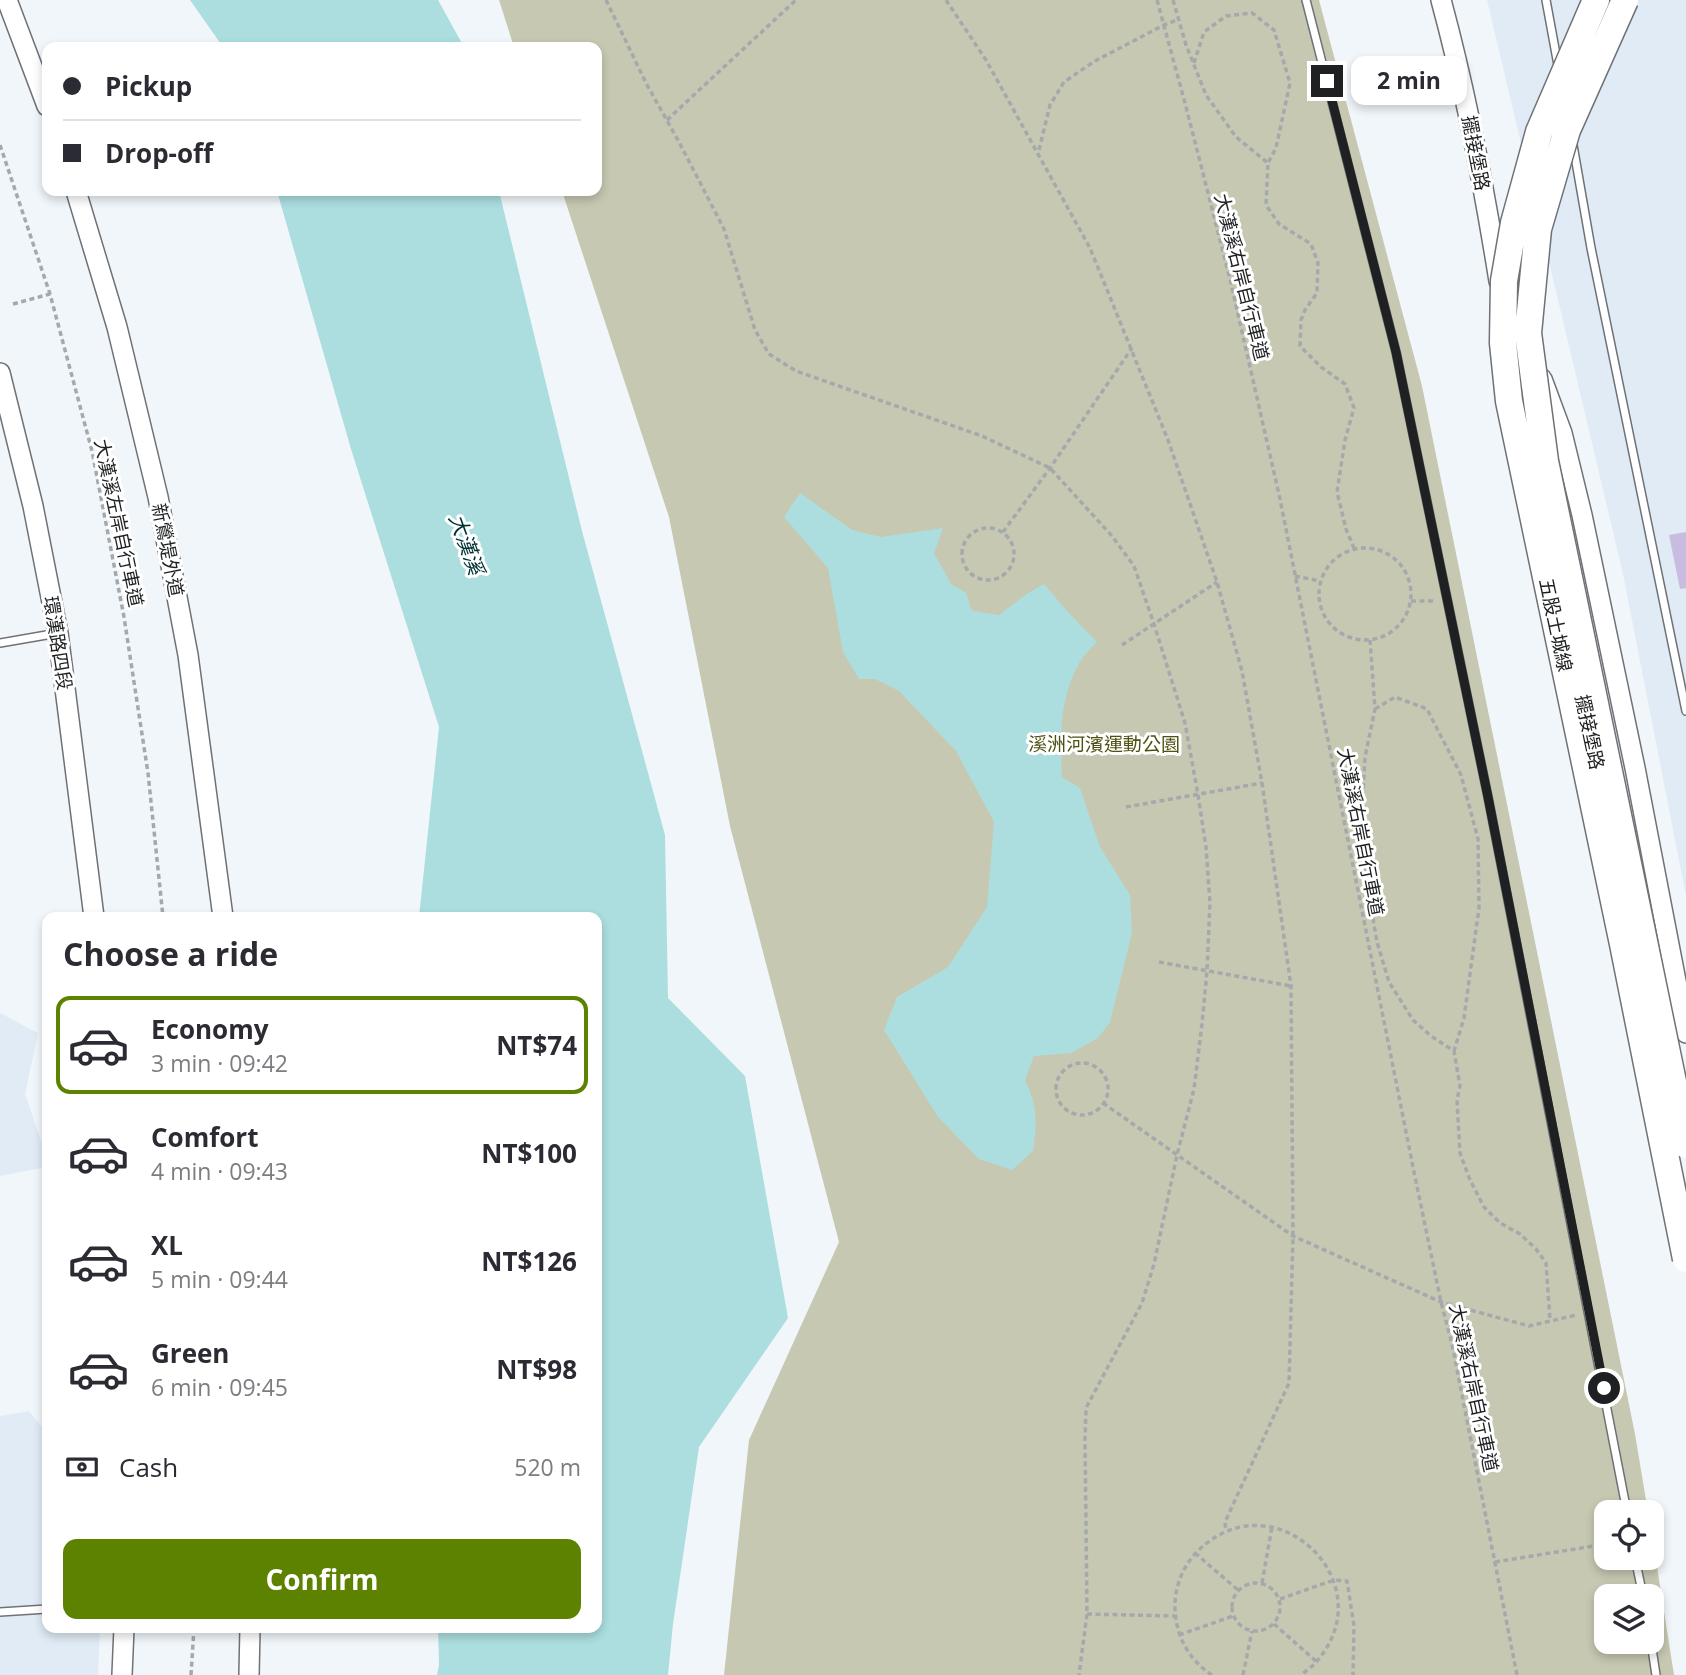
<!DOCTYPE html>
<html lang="en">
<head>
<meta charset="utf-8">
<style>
	body { margin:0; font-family:"Open Sans","Noto Sans TC",sans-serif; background:#f2f2f3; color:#2b2b33; height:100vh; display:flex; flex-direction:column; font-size:26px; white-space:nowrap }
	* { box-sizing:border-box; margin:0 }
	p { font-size:23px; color:#7c7c81 }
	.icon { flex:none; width:38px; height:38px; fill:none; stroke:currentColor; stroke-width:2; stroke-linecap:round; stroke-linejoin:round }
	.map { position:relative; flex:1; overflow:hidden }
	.panel { position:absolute; left:42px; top:912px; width:560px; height:721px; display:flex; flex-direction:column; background:#fff; border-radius:14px; box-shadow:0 4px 10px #0003 }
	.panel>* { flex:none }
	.top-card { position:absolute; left:42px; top:42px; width:560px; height:154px; border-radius:14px; box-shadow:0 4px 10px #0003; display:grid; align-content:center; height:154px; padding:0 21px; background:#fff }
	.tools { position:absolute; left:1594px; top:1500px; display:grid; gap:14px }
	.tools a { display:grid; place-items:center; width:70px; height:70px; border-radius:14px; background:#fff; box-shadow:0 4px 10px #0003; font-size:35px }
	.end { position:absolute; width:32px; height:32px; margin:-16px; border:9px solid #1e2022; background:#fff; box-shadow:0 0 0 4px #fff }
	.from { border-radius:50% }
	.bubble { position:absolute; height:49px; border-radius:14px; background:#fff; box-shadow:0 4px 10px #0003; font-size:23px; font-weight:700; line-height:49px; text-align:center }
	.top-card b { display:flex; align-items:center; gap:24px; height:66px; font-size:26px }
	.top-card b+b { border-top:2px solid #e1e1e2 }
	.top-card i { width:18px; height:18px; background:#2b2b33 }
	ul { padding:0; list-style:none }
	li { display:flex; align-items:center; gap:21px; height:98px; margin:0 14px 10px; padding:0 7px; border:4px solid transparent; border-radius:14px }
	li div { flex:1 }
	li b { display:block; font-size:26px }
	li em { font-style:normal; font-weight:700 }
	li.active { border-color:#5d8200 }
	li>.icon { width:63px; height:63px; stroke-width:1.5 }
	h2 { padding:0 21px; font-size:32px; line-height:84px }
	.pay { display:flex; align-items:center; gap:18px; height:77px; padding:0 21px; font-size:26px }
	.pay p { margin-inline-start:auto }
	.cta { display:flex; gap:14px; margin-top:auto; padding:14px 21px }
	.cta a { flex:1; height:80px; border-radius:14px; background:#5d8200; color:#fff; font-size:28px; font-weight:700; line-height:80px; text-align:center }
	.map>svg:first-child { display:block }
	.built { fill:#e0ebf5 }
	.green { fill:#c6c8b1; fill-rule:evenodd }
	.water { fill:#acdedf }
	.building { fill:#c8bce0 }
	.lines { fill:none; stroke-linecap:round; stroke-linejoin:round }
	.lane-casing { stroke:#6e7276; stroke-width:10 }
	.secondary-casing { stroke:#6e7276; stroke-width:22 }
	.path { stroke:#a5a9ac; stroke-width:3.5; stroke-dasharray:5 3.5; stroke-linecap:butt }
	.lane { stroke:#fff; stroke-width:7 }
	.secondary { stroke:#fff; stroke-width:19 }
	.highway-bridge-casing { stroke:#6e7276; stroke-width:29; stroke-linecap:butt }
	.highway-bridge { stroke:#fff; stroke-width:26 }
	.route { stroke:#1e2022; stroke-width:9 }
	.labels { text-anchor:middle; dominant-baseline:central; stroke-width:6; stroke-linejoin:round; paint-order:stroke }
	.street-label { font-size:19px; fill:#1e2022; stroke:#fff }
	.park-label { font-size:19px; fill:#4f5113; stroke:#fff }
	.water-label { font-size:21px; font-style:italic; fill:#003132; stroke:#fff }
</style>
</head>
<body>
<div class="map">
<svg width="1686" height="1675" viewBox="0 0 1686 1675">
	<rect width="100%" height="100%" fill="#f1f6fa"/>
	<path class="built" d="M1487,0H1686V896L1623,574Z
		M0,1013L38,1033L25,1094L47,1158V1167L0,1176Z
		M29,1411L47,1433V1628H100L98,1675H0V1416Z"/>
	<path class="green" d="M499,0H1319L1422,386L1635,1434L1648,1512H1606V1558H1652V1535L1674,1675H724L749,1440L839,1242L730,826L669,517L562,191H597V47H514ZM1606,1596H1652V1642H1606Z"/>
	<path class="water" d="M190,0H438L464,47H223Z
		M277,191H499L582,531L665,835L668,998L745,1076L788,1318L699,1447L673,1624L668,1675H437L439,1665L438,1628H597V917H419L439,727L351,449Z
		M800,493L852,530L881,537L943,528L934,553L951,584L966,593L972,611L999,615L1028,593L1044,584L1067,611L1097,642C1091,648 1084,655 1079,663C1059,699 1060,737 1062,777L1080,788L1100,847L1130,895L1132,933L1110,1022L1098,1038L1071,1053L1034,1056L1025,1080C1038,1108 1037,1121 1033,1151L1012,1170L979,1159L938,1117L884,1030L897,997L948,967L987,907L994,822L956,751L899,691L875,679H859L843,652L828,568L784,517Z"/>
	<path class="building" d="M1686,532V588L1680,589L1669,535Z"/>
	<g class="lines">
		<g class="lane-casing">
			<path id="lane" d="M1306,0L1396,352L1488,797L1627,1512
				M1546,0L1558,65
				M1573,145L1591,248L1686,711
				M0,643L58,633
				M1635,1558L1643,1596
				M0,1612L47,1609
				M1651,1642L1656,1675"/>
		</g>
		<g class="secondary-casing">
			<path id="secondary" d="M7,0L47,106
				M1441,0C1466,92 1484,187 1499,281
				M76,191L117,327L158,497L188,655L223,917
				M0,373L33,506L58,633L94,917
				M1542,379L1562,433L1582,515L1635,768L1686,1033
				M122,1675L124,1628
				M249,1675L250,1628"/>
		</g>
		<path class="path" d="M606,0L646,83L679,142L724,229L755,330L769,354L796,371L982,436L1050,468L1112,536L1134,566L1154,624L1185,723L1198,795L1206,847L1210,903L1207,971L1202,1024L1194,1089L1177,1155L1154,1264L1142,1303L1086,1408L1085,1440L1087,1614L1079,1675
			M946,0L986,60L1090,248L1168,440L1217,582L1242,671L1262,783L1291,986L1293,1236L1289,1383L1225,1522L1226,1531
			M1157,0L1185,103L1230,279L1280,499L1413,1167L1441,1302L1452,1344L1517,1675
			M1173,0L1186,45L1206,95L1236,137L1268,163L1266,205L1279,224L1311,244L1318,263L1317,293L1305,310L1301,320L1300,346L1321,367L1345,384L1354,408L1345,440L1337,492L1346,529L1354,548
			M1194,63L1204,32L1226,16L1252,13L1274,30L1290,83L1276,148L1268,163
			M667,120L796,0
			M0,145L50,294L92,451L124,617L148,773L163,917
			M1039,150L1050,105L1064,82L1095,61L1164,25L1177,20
			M13,304L50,294
			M962 554a26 26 0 1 1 52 0a26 26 0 1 1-52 0Z
			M1003,532L1050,468L1132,348
			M1319 594a46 46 0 1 1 92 0a46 46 0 1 1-92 0Z
			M1295,576L1320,581
			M1411,601H1436
			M1370,640L1375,709L1365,757L1362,812V856L1377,942L1389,982L1413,1020L1431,1036L1454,1051L1460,1086L1457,1100L1460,1153L1470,1180L1484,1207L1500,1223L1520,1234L1536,1249L1546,1263L1550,1320
			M1122,645L1217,582
			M1375,709L1395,697L1427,709L1461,775L1478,839L1479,908L1464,1018L1454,1051
			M1126,807L1262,783
			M1159,962L1291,986
			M1056 1089a26 26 0 1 1 52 0a26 26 0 1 1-52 0Z
			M1103,1103L1293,1236L1441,1302L1529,1326L1576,1315
			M1195,1553L1238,1590
			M1495,1562L1606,1544
			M1232 1607a24 24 0 1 1 48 0a24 24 0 1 1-48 0Z
			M1262,1583L1272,1527
			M1280,1599L1334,1580L1347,1581L1354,1626L1353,1675
			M1087,1614L1175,1616
			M1274,1624L1317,1662
			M1179,1635L1233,1616
			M191,1675L194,1628
			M1212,1675C1187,1659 1174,1632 1175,1603C1176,1581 1186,1561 1202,1547C1278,1480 1384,1584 1317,1661C1313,1666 1306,1671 1301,1675
			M1243,1675L1252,1631"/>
		<use href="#lane" class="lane"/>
		<use href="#secondary" class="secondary"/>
		<g class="highway-bridge-casing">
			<path id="highway-bridge" d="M1596,0L1539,132L1514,223L1504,281L1503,343L1509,401L1623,944L1686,1259
				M1625,0L1567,130L1538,229L1528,333L1545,461L1686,1145"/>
		</g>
		<use href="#highway-bridge" class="highway-bridge"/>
	</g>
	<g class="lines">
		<path class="route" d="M1327,81L1396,352L1488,797L1604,1388"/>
	</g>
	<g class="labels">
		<g class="street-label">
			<text transform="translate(1476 153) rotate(79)">擺接堡路</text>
			<text transform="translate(1242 277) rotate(76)">大漢溪右岸自行車道</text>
			<text transform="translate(119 523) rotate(78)">大漢溪左岸自行車道</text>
			<text transform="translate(168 550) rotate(79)">新鶯堤外道</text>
			<text transform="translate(1556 625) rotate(78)">五股土城線</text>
			<text transform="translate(58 643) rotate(81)">環漢路四段</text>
			<text transform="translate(1590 732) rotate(78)">擺接堡路</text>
			<text transform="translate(1361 832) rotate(79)">大漢溪右岸自行車道</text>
			<text transform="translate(1474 1388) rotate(78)">大漢溪右岸自行車道</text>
		</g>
		<g class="park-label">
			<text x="1104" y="744">溪洲河濱運動公園</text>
		</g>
		<g class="water-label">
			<text transform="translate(467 544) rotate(70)">大漢溪</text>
		</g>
	</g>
</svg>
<div class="tools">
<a><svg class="icon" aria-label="locate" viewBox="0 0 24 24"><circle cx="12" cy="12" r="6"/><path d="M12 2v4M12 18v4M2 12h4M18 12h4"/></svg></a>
<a><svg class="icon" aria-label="layers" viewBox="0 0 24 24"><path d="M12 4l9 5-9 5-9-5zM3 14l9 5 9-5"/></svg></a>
</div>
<i class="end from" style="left:1604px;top:1388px"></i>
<i class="end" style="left:1327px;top:81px"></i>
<div class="bubble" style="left:1351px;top:56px;width:116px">2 min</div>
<div class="top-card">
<b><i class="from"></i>Pickup</b>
<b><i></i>Drop-off</b>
</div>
<section class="panel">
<h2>Choose a ride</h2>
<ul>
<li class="active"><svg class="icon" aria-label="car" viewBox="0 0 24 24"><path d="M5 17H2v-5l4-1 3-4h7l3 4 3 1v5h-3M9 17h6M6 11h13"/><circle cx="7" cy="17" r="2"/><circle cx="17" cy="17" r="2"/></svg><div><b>Economy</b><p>3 min · 09:42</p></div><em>NT$74</em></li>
<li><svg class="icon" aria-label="car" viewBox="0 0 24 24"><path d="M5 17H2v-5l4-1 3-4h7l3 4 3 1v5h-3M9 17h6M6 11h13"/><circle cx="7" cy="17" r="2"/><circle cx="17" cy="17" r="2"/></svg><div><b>Comfort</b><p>4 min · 09:43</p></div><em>NT$100</em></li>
<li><svg class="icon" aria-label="car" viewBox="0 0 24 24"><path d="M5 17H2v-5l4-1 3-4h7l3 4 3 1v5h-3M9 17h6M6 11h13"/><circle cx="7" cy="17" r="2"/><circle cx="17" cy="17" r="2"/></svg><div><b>XL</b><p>5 min · 09:44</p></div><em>NT$126</em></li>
<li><svg class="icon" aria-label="car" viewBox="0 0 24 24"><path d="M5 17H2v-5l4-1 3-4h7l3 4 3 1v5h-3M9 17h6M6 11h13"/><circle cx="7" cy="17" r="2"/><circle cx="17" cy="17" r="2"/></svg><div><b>Green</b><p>6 min · 09:45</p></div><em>NT$98</em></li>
</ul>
<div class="pay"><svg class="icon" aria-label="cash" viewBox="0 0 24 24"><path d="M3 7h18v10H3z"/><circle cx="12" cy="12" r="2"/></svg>Cash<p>520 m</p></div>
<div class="cta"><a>Confirm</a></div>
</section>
</div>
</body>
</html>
